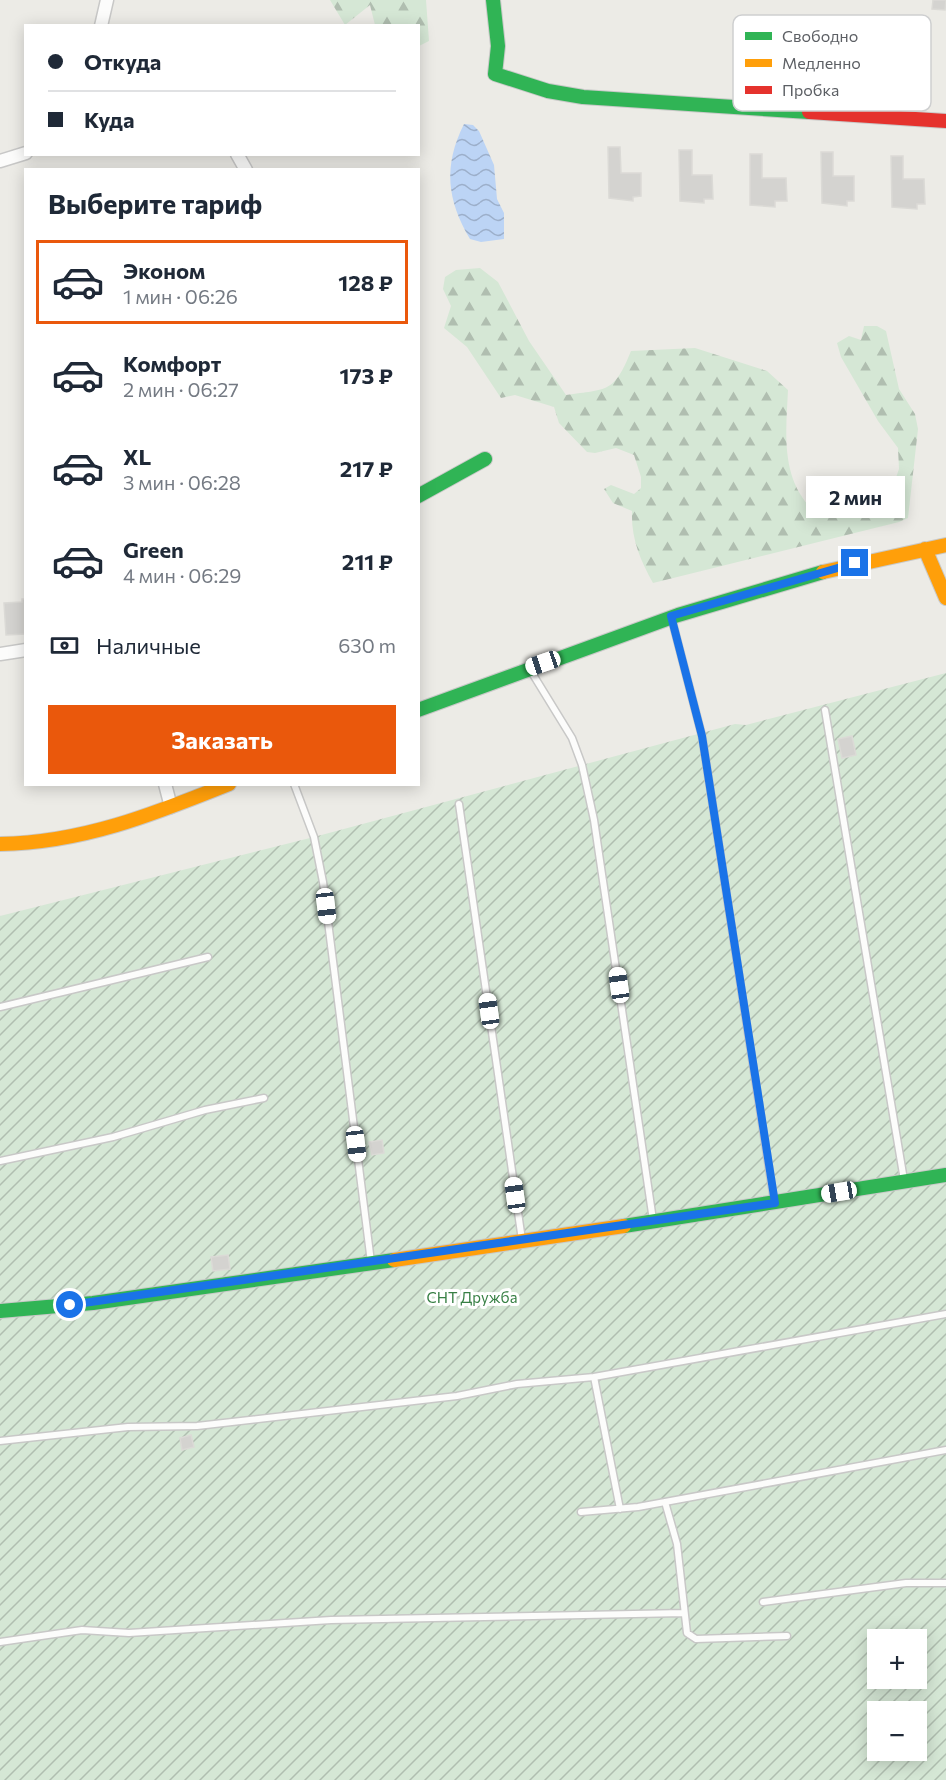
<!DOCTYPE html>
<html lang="ru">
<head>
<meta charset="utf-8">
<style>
	body { margin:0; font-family:Commissioner,sans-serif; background:#f2f2f3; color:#1f2937; height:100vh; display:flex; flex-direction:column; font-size:22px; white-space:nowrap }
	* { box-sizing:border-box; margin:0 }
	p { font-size:20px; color:#747a83 }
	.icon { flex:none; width:33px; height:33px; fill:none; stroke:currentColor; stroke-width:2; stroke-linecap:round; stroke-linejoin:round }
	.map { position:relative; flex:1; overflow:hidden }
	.panel { position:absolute; left:24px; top:168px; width:396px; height:618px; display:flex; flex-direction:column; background:#fff; border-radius:0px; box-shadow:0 3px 15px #0003 }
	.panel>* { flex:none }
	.banner { position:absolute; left:24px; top:24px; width:396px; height:132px; border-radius:0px; box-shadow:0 3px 15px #0003; display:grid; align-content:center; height:132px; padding:0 24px; background:#fff }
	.controls { position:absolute; left:867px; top:1629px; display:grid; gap:12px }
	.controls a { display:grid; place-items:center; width:60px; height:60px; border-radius:0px; background:#fff; box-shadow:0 3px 15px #0003; font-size:30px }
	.end { position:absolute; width:27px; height:27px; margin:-14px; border:8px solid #1a73e8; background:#fff; box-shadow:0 0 0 3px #fff }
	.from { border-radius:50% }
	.bubble { position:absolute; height:42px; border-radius:0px; background:#fff; box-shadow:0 3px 15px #0003; font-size:20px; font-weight:700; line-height:42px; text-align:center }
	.car { position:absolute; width:18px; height:36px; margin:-18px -9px; border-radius:8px; box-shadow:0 0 4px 2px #0007; background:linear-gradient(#fff 24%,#345 0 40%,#fff 0 76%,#345 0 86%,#fff 0) }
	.banner b { display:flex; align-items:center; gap:21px; height:57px; font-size:22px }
	.banner b+b { border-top:2px solid #e0e1e3 }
	.banner i { width:15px; height:15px; background:#1f2937 }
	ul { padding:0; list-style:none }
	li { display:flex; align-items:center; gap:18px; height:84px; margin:0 12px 9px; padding:0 12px; border:3px solid transparent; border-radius:0px }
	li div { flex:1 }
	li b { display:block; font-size:22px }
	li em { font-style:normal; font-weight:700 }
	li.active { border-color:#ea580c }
	li>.icon { width:54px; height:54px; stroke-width:1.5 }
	h2 { padding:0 24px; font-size:27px; line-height:72px }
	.pay { display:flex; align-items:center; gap:15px; height:66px; padding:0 24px; font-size:22px }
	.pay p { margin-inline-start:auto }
	.button { display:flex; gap:12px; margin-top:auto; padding:12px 24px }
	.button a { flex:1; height:69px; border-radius:0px; background:#ea580c; color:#fff; font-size:24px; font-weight:700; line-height:69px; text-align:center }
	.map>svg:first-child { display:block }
	.forest { fill:url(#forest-firs) }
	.garden { fill:url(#garden-furrows); fill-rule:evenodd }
	.water { fill:url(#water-waves) }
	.building { fill:#d4d3d0; stroke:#dbdad6; stroke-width:1.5 }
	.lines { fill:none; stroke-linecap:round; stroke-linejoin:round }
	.lane-casing { stroke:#c8c8c7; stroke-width:9 }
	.street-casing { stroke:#c8c8c7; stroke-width:15 }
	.fast-casing { stroke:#c9c9c8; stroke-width:16 }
	.slow-casing { stroke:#c9c9c8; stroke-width:16 }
	.jam-casing { stroke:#c9c9c8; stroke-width:16 }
	.lane { stroke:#fcfcfb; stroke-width:6 }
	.street { stroke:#fcfcfb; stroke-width:12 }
	.fast { stroke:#30b455; stroke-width:14 }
	.slow { stroke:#ff9f0a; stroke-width:14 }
	.jam { stroke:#e5322d; stroke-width:14 }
	.route { stroke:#1a73e8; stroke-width:8 }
	.labels { text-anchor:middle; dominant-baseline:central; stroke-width:6; stroke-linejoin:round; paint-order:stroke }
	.park-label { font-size:15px; fill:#388045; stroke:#fff }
	.key { fill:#fff; stroke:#cecfd0; stroke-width:1.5 }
	.key-label { font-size:16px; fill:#5c5f64 }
</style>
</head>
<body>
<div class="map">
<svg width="946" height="1780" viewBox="0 0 946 1780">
	<defs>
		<pattern id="forest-firs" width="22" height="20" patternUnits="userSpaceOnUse" patternTransform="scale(1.5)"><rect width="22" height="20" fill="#d5e7d5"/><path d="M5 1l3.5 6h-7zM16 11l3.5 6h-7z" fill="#b0beb0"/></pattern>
		<pattern id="garden-furrows" width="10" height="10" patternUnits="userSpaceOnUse" patternTransform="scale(1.5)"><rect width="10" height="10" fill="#d5e7d5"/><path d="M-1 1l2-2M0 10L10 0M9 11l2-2" fill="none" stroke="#b0beb0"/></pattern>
		<pattern id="water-waves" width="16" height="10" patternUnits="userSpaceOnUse" patternTransform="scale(1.5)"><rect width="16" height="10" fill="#bcd4f5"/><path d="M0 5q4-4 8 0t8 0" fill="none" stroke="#9cafca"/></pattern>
	</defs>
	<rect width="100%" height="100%" fill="#ecebe6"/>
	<path class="forest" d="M330,0H426L429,41L419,46L418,26L375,25L370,5L345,25Z
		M480,268L498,282L529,341L566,395C608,389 614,393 631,351L695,348L767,371L788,390C786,433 780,479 814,511L890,495L899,469L898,448L878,421L841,357L837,343L849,336L861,340L864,326H877L886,331L899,389L915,414L918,429L908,518L899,522L653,583C640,559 631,539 632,511L613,503L604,489L611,485L634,494L641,488V477L634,455L616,448L595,453L587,452L559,423L554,407L515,395L501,398L467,347L444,328L451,306L443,289L445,277L456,270Z"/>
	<path class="garden" d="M946,673V1780H0V916L314,837L735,724L746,725ZM878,1640H916V1678H878ZM878,1712H916V1750H878Z"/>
	<path class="water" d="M464,124L473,125L479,131L494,165L497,199L504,213V239L481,242L470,239C447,200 443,166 464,124Z"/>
	<path class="building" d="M933,0H946L945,10L932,9Z
		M608,147H620L621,173H641V196L633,197V201L609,198Z
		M679,150H692V175H712L713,199H704V203L680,201Z
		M821,152H833V176H854V201H847V206L822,203Z
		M750,154H762V178H786L787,201H775V207L750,205Z
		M891,156H903V179H924L925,204H917V209L892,207Z
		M22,599H26V634L6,635L4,603L22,602Z
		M852,736L856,755L842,758L838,739Z
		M382,1140L384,1153L372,1155L369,1142Z
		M228,1255L230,1269L213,1271L211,1257Z
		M191,1435L194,1447L182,1450L180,1438Z"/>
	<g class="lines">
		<g class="lane-casing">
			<path id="lane" d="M672,620L702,736L774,1200
				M529,668L572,738L582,765L594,820L653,1220
				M825,710L904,1180
				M294,784L314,837L323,882L371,1262
				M459,804L522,1240
				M0,1007L208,957
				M0,1161L113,1137L205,1110L264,1098
				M594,1377L620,1509
				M0,1441L128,1427L197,1426L457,1396L517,1384L594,1377L946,1314
				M665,1502L677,1544L687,1633L696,1639L787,1636
				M581,1512L638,1507L946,1450
				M763,1602L906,1583H946
				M0,1642L82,1630L129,1633L331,1620L684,1613"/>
		</g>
		<g class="street-casing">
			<path id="street" d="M101,26L107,0
				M237,154L246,170
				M0,161L26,153
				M0,654L26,650
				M165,784L171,807"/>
		</g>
		<g class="fast-casing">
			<path id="fast" d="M493,0L498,46L495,74L548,91L583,97L809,112
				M418,496L485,459
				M418,710L678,615L823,572
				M624,1226L946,1175
				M0,1311L93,1303L394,1260"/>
		</g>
		<g class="slow-casing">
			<path id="slow" d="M925,549L946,598
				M823,572L946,545
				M0,844C82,843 154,814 229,784
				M394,1260L624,1226"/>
		</g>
		<g class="jam-casing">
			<path id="jam" d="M809,112L946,121"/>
		</g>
		<use href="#lane" class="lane"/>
		<use href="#street" class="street"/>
		<use href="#fast" class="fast"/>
		<use href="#slow" class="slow"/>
		<use href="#jam" class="jam"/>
	</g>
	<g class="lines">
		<path class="route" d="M70,1305L775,1203L702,736L671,616L855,563"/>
	</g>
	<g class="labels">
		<g class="park-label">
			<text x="472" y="1297">СНТ Дружба</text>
		</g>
	</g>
	<rect x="733" y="15" width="198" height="96" rx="9" class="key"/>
	<rect x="745" y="32" width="27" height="8" fill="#30b455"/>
	<rect x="745" y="59" width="27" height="8" fill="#ff9f0a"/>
	<rect x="745" y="86" width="27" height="8" fill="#e5322d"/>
	<g class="key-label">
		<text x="782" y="42">Свободно</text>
		<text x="782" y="69">Медленно</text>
		<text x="782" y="96">Пробка</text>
	</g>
</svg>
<div class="controls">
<a>+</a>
<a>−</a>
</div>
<i class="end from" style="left:70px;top:1305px"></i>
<i class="end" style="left:855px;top:563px"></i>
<div class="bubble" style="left:806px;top:476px;width:99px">2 мин</div>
<i class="car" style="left:543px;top:663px;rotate:251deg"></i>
<i class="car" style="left:326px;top:906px;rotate:173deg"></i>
<i class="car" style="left:619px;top:985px;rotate:352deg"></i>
<i class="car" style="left:489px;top:1011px;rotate:352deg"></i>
<i class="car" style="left:356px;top:1144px;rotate:173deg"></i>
<i class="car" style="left:839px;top:1192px;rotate:260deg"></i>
<i class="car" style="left:515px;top:1195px;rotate:352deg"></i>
<div class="banner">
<b><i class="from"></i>Откуда</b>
<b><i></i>Куда</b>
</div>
<section class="panel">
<h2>Выберите тариф</h2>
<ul>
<li class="active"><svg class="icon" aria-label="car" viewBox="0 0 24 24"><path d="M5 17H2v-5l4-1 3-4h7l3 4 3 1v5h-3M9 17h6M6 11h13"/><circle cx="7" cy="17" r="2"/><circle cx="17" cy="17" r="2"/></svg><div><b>Эконом</b><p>1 мин · 06:26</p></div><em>128 ₽</em></li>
<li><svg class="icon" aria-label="car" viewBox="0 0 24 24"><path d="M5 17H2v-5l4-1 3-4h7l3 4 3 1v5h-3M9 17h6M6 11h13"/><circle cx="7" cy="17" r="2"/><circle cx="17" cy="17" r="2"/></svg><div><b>Комфорт</b><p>2 мин · 06:27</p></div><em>173 ₽</em></li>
<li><svg class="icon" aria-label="car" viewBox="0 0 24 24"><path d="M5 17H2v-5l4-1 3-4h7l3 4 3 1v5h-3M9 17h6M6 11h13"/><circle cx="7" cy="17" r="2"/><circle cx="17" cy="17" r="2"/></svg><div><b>XL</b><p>3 мин · 06:28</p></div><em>217 ₽</em></li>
<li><svg class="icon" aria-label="car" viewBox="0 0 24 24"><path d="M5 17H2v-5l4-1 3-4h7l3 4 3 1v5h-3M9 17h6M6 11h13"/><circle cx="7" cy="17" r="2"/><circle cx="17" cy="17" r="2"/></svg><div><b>Green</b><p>4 мин · 06:29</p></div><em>211 ₽</em></li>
</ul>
<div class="pay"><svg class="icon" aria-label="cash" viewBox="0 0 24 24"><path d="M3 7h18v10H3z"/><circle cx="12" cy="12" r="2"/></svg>Наличные<p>630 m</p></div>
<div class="button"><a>Заказать</a></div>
</section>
</div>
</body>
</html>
